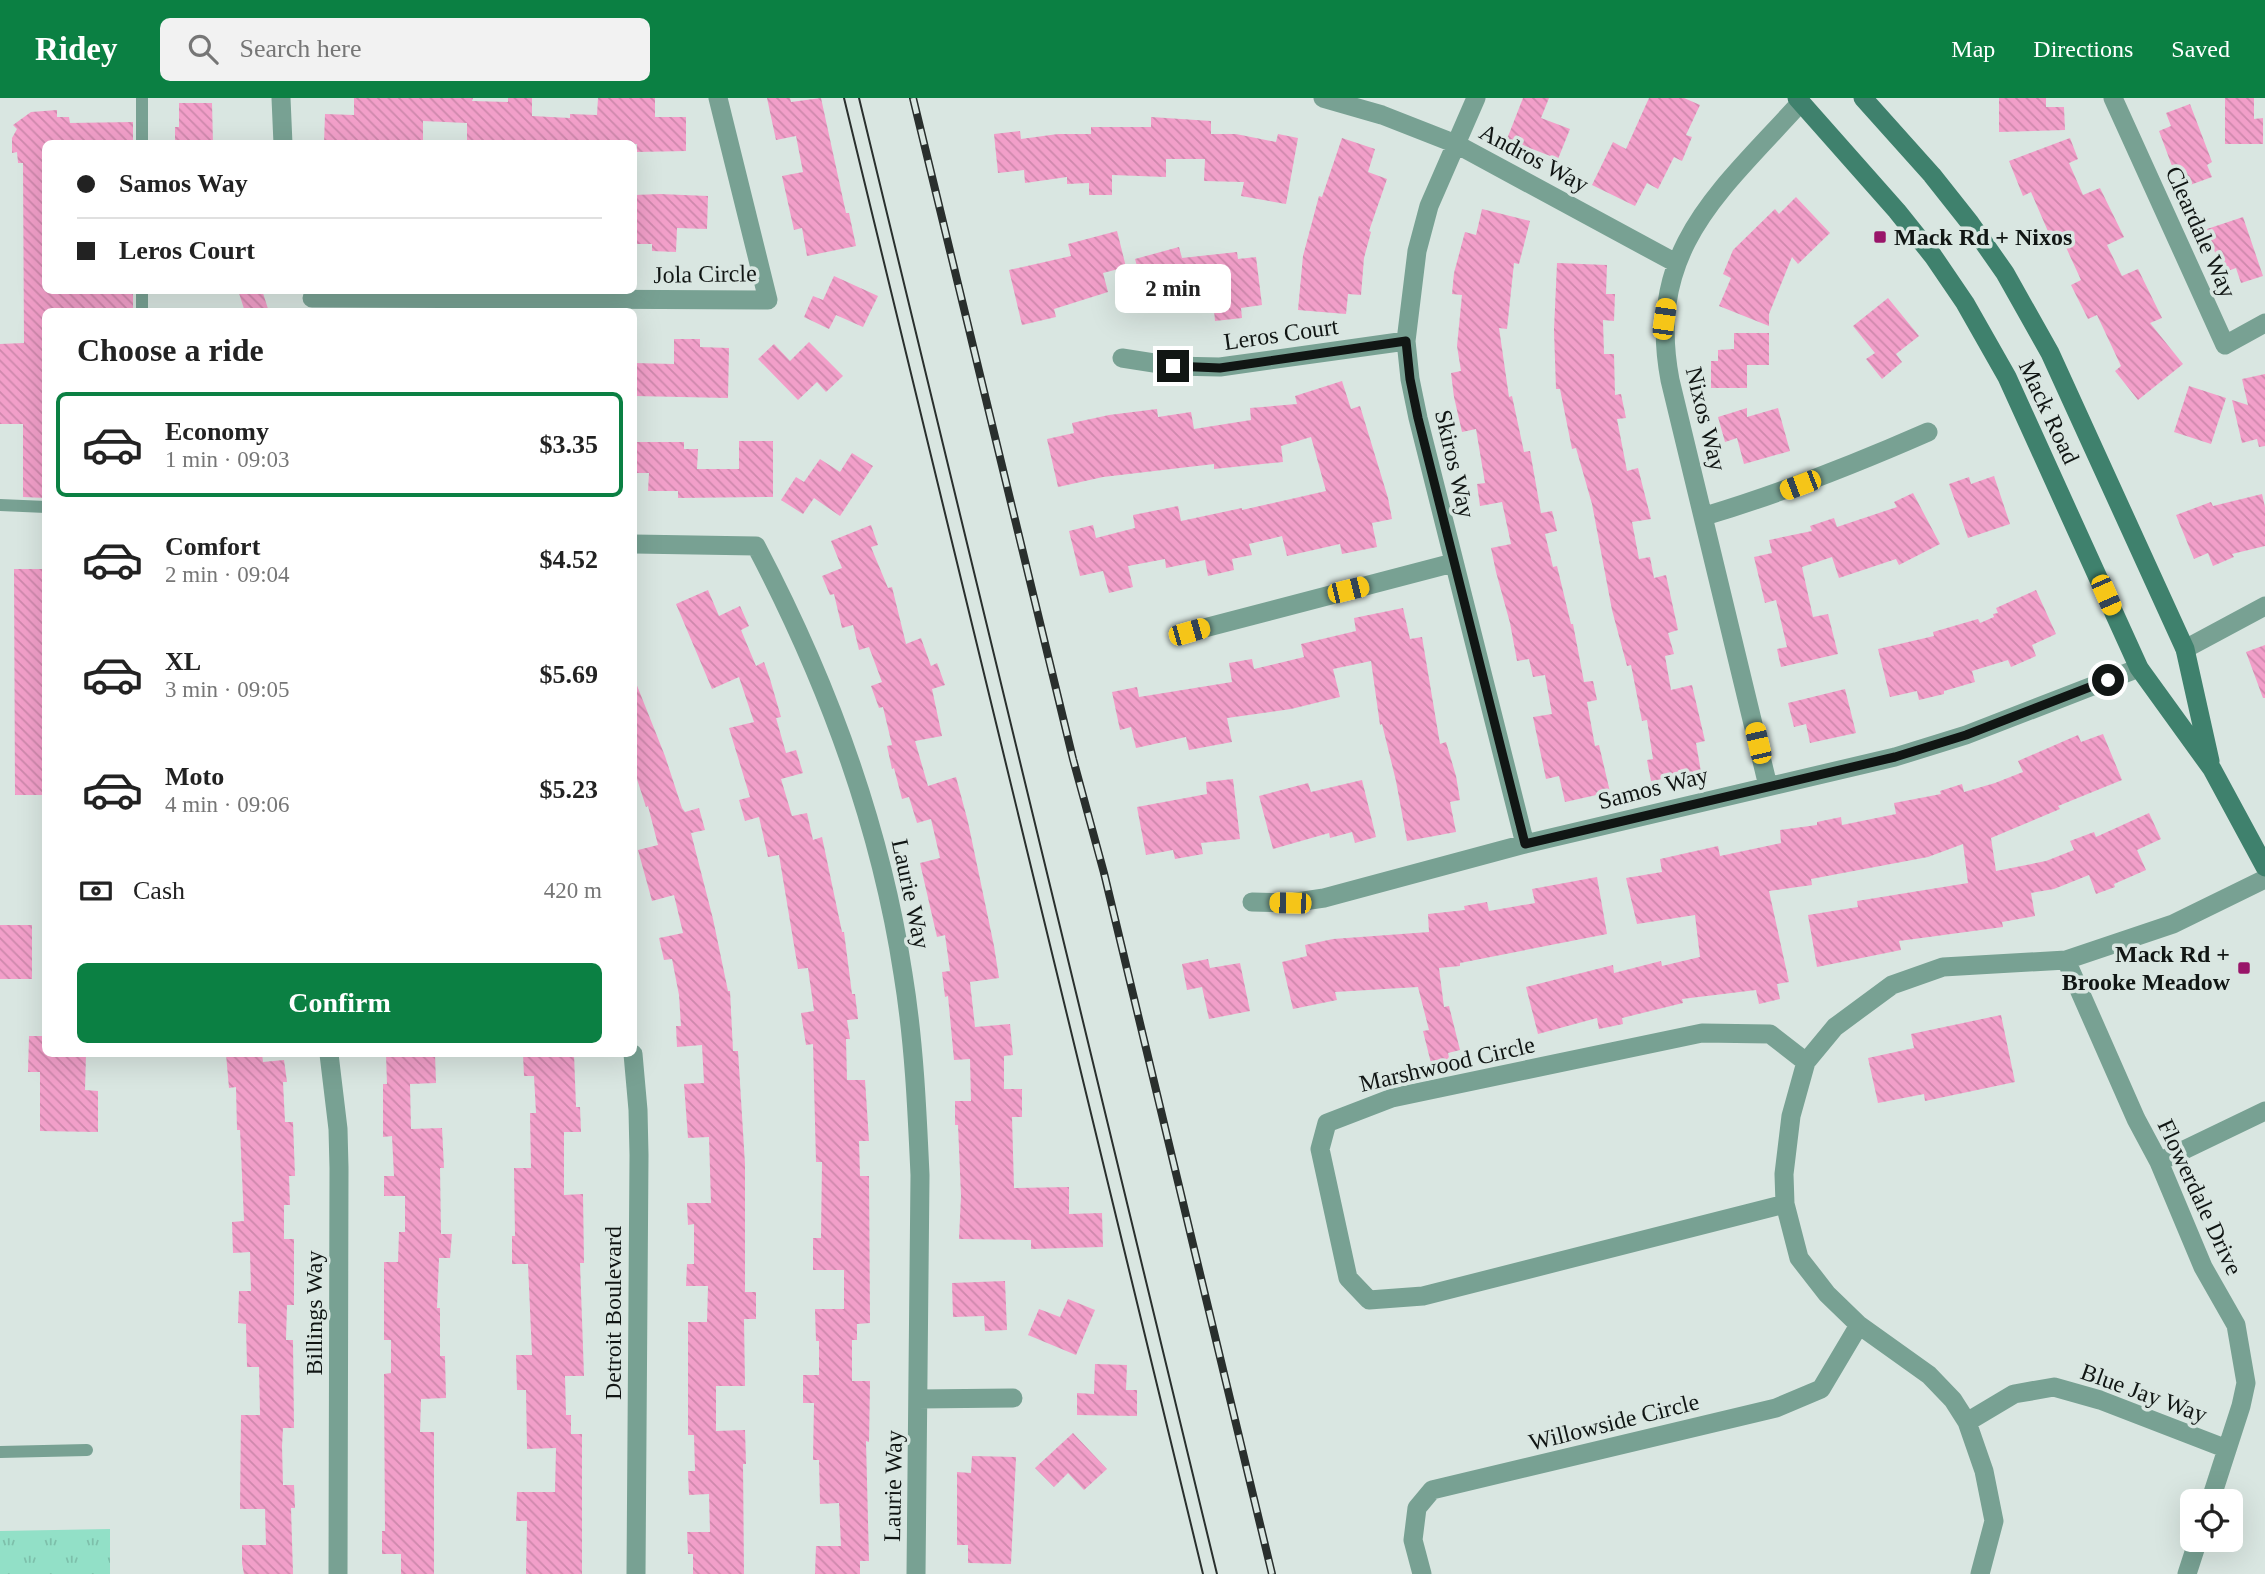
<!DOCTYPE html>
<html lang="en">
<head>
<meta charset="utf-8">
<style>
	body { margin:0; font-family:"Times New Roman",serif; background:#f2f2f2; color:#222; height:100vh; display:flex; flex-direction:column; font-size:26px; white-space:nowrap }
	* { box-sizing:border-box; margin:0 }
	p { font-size:23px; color:#767676 }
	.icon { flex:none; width:38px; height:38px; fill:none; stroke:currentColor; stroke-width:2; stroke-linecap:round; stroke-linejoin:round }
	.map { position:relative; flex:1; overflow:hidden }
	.details { position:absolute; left:42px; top:210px; width:595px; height:749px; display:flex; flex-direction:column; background:#fff; border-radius:10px; box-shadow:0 7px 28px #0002 }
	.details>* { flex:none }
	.hud { position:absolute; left:42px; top:42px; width:595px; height:154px; border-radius:10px; box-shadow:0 7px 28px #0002; display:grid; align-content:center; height:154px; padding:0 35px; background:#fff }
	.controls { position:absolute; left:2180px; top:1391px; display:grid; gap:14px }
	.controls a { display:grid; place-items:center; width:63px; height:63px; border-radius:10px; background:#fff; box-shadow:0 7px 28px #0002; font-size:35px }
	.end { position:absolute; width:32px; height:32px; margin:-16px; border:9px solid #111614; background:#fff; box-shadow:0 0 0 4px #fff }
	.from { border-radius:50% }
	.bubble { position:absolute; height:49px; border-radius:10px; background:#fff; box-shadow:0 7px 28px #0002; font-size:23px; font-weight:700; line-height:49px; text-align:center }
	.car { position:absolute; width:21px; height:42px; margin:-21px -10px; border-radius:9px; box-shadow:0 0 5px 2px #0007; background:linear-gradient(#f5c518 24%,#345 0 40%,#f5c518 0 76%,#345 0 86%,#f5c518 0) }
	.hud b { display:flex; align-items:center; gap:24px; height:66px; font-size:26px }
	.hud b+b { border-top:2px solid #e0e0e0 }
	.hud i { width:18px; height:18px; background:#222 }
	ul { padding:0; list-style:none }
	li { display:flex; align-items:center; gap:21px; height:105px; margin:0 14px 10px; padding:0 21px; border:4px solid transparent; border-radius:10px }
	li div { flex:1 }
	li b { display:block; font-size:26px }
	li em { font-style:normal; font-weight:700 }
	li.active { border-color:#0b8043 }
	li>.icon { width:63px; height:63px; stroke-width:1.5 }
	h2 { padding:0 35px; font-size:32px; line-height:84px }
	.pay { display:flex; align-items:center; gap:18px; height:77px; padding:0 35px; font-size:26px }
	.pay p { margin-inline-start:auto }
	.cta { display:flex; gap:14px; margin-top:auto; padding:14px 35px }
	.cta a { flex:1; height:80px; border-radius:10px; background:#0b8043; color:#fff; font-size:28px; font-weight:700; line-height:80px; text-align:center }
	header { display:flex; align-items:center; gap:42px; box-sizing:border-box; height:98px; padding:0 35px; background:#0b8043; color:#fff }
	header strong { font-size:33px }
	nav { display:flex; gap:38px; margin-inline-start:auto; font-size:24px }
	.search { width:490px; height:63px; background:#f2f2f2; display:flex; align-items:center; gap:18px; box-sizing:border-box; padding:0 24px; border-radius:10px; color:#767676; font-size:26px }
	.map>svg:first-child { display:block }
	.grass { fill:url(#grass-tufts) }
	.building { fill:url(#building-back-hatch) }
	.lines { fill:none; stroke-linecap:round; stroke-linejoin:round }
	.service { stroke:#78a193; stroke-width:12 }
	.minor { stroke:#78a193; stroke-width:19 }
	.secondary { stroke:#3f816d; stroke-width:19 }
	.tram { stroke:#292f2d; stroke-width:2 }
	.rail-casing { stroke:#292f2d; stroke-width:8 }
	.rail { stroke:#d9e6e1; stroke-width:5; stroke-dasharray:16; stroke-linecap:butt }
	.route { stroke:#111614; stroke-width:9 }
	.poi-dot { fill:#991569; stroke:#d9e6e1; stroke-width:2.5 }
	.labels { text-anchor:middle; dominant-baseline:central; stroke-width:7; stroke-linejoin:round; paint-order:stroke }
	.street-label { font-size:24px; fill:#111614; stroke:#d9e6e1 }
	.poi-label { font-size:24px; font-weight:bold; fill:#111614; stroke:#d9e6e1; text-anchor:start }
</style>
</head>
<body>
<header>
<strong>Ridey</strong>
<div class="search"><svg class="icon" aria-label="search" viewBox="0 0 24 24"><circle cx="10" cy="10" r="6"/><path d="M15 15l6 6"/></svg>Search here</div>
<nav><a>Map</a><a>Directions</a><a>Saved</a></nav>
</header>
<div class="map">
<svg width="2265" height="1476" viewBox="0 0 2265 1476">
	<defs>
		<pattern id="grass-tufts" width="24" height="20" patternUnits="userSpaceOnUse" patternTransform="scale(1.75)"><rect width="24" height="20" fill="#92e0c7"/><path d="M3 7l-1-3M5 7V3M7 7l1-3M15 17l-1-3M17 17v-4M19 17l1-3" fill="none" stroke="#7dbfaa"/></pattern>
		<pattern id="building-back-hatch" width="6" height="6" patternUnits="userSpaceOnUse" patternTransform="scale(1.75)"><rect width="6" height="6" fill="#f29fc9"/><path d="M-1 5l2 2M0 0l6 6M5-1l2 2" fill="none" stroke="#ce88ac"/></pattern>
	</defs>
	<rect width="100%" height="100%" fill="#d9e6e1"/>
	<path class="grass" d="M110,1431V1476H0V1433Z"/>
	<path class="building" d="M354,0H473L472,3L508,4V0H532V18L570,20V16L597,17L598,0H655V19H686V53L637,54V46H467V25L423,23V46H324L325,16L354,17Z
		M767,0H790L791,4L821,0L846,115H849L856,148L807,158L802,130L794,132L782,78L803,74L796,38L776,42Z
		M1523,0H1549L1541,20L1570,31L1558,61L1507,41Z
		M1649,0H1684L1700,7L1686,37L1692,39L1682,63L1674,59L1658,91L1647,85L1635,108L1592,87L1613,44L1626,51Z
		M1999,0H2046V9H2064L2065,32L1999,34Z
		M2225,0H2254V21L2263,20V46H2225Z
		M179,5H212L213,46H175V29H179Z
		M2190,6L2212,64L2207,67L2212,79L2190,87L2184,73L2175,76L2159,33L2171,28L2166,15Z
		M57,12V19H69L70,25L133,24V46H46V192H133V214H46V400L23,399V326H0V246L24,245L23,65H18L17,54L12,55V40L17,31L13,27L31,14Z
		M1151,19L1211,23V36H1236L1276,44L1278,36L1298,40L1286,106L1241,98L1244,84L1204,83L1205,61H1166V79L1112,77V97H1089V85L1067,86V79L1025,85L1024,72L998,75L994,36L1020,33L1021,41L1058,36H1091V29H1151Z
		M1342,40L1375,51L1368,74L1387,81L1369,133L1371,134L1364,160L1361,197L1348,196L1346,216L1298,212L1303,158L1319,98L1322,99Z
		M2070,40L2078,61L2069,65L2083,97L2100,90L2124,139L2107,147L2122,178L2138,171L2162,220L2150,225L2183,266L2138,302L2115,273L2121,268L2097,217L2088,221L2071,187L2081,182L2059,134L2050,138L2031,94L2023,98L2009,63Z
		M660,96L708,98L707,131L677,130L676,154L652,153V146H634V97Z
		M1796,99L1830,135L1798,166L1792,159L1769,216V228L1719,208L1731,180L1723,176L1733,152L1775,111L1779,116Z
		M1482,111L1530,123L1519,166L1514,165L1507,231L1499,230L1509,299L1512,298L1524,354L1530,353L1541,415L1552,413L1557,433L1545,436L1553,469L1557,468L1571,526H1573L1584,584L1593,583L1597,602L1587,604L1595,648L1599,647L1610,694L1565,704L1559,678L1546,681L1533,619L1552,616L1545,577L1533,579L1529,561L1517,563L1510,525L1496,474L1491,450L1511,446L1502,404L1480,408L1477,386L1485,385L1476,331L1462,334L1454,299L1451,275L1461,273L1457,248L1462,197L1452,196L1454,175L1465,134L1476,137Z
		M2243,119L2263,178L2241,185L2236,170L2222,175L2207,131Z
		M1117,133L1126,169L1103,175L1108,194L1054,211L1056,219L1022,227L1009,172L1071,158L1068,146Z
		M1179,149L1182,160L1237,154L1238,161L1256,159L1262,207L1241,210L1242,220L1215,223L1213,201L1171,213L1168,203L1148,208L1135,161Z
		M1557,165L1607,167L1606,196H1615L1614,223L1603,222L1604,256H1614L1615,297L1621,296L1626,320L1617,321L1627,373L1638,370L1651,421L1632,424L1639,461L1650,459L1654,480L1666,477L1678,532L1668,535L1674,556L1665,558L1671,592L1692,587L1705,643L1696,645L1701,674L1651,683L1647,662L1653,661L1647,622L1642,623L1631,567L1627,568L1612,512L1592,406L1576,350L1572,351L1560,291H1556L1554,232Z
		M834,178L878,198L863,229L836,217L829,231L804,219L813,198L823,202Z
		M238,192H262L269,214H245Z
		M1888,200L1919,238L1896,256L1902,264L1882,281L1866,261L1875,255L1853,228Z
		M1734,235H1769V267H1747V290H1711V263H1718V252L1734,251Z
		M674,241H700V249L729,250L728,300L634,298V265L674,266Z
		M809,244L843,278L826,294L817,284L798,302L758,261L774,246L790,263Z
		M2265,276V348L2259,349L2257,341L2242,345L2232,302L2248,307L2242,281Z
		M1342,283L1351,311L1360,308L1388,400L1392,421L1372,425L1377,449L1342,456L1340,446L1287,458L1282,438L1249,446L1252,457L1232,461L1234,472L1208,478L1205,462L1166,470L1165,461L1128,468L1133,489L1109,495L1103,473L1080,478L1069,433L1093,427L1096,440L1135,430L1133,417L1178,408L1181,423L1242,410V412L1326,393L1311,339L1281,348L1283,364L1214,371V366L1103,379L1058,389L1047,341L1074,335L1072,325L1109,317L1157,311L1158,319L1191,314L1194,331L1251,322L1250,310L1297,306L1295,298Z
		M2189,288L2226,300L2211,346L2174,334Z
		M1747,310V319L1778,310L1790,353L1744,366L1737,340L1725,344L1718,319Z
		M739,343H773V399L678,400V393H648L649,375H634V344H684V351H698L697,371H739Z
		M852,355L873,368L840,418L814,400L803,416L781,402L796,379L804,384L820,361L840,374Z
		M1994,378L2010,426L1968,440L1949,386L1969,379L1971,386Z
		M1913,395L1940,446L1899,467L1896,461L1839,480L1832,459L1802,469L1813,519L1828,516L1838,556L1781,569L1777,551L1787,549L1776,502L1765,505L1754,459L1772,455L1769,442L1812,433L1810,428L1834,420L1837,429L1897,409L1894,404Z
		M2262,396L2265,409V448L2232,456L2234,459L2213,468L2208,455L2194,461L2176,417L2211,404L2213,408Z
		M871,427L878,447L871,449L888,490L892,489L906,546L921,540L931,568L937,565L945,587L932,591L942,638L915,643L928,688L956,679L968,724L994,848L999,880L970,884L975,929L1010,926L1013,957L1004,958V991H1022V1019H1012L1014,1090L1069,1089V1116L1102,1115L1103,1149L1031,1151V1142L959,1141L961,1098L958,1027H955V1003H971L970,961L954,962L948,898L945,899L942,874L950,873L945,837L937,839L920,765L940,760L931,721L917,725L909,699L902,701L894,670L892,671L887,648L892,647L883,609L879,610L871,588L882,584L869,549L859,552L853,527L842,530L834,496L830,497L822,478L842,470L831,443Z
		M14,471H46V697H15Z
		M708,492L719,518L740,508L749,528L741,532L756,568L764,564L770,581L781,619L776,620L786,655L796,652L803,675L781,681L792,718L807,715L813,742L822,739L842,834H844L852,896H855L858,921L847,922L850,941H846L847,982H865L869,1043H859L860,1078H869L870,1225L857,1226V1242H852V1283H870L869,1344L866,1343L869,1463H860V1476H815L816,1448H841L839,1405L820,1406L819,1362H813L814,1305H803V1277H819V1243H816L815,1211H844V1172H813V1140H821L822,1064H816L813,946L806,947L801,915L814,913L808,870L798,871L779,757L768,759L759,719L745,723L739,702L750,699L729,630L754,624L739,579L712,591L676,506Z
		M2036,492L2056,536L2032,547L2036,558L2011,569L2008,562L1972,573L1975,584L1944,593V596L1919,602L1917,593L1890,599L1878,551L1934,538L1933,534L1978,521L1980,525L1994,519L1993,516L1998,515L1996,510Z
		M1403,510L1410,541L1422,539L1440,646L1446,644L1456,678L1460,702L1450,704L1456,734L1407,743L1396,683L1382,626L1380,627L1371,563L1333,571L1340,599L1291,611L1227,620L1232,644L1189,652L1186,639L1136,650L1131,629L1120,632L1112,594L1137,589L1139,599L1232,584L1229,565L1252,561L1254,571L1304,559L1301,546L1356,533L1354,520Z
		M2265,547V600H2263L2246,554Z
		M634,580L665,658L682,710L685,714L699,710L705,732L691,735L713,821L728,893H730L733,953H738L745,1066V1194H756V1221H744L745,1288H716V1333L745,1332L746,1366H743L744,1476H693V1456H688L687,1434H710L709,1396L689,1397L688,1373H695L694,1337H688V1224H707L708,1188H686L687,1166H694V1126L688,1127L687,1105H711L709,1039L688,1040L684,986L704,985L702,947L677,949L676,928H681L679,897L672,861L664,862L659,840L683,835L674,797L652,803L638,752L658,747L648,708L646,709L637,681L634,683Z
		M1845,591L1856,635L1810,645L1806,626L1794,629L1788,605Z
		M2103,636L2122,682L2058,708L2060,711L1991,740L1996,773L2046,763L2074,752L2070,743L2094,734L2096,739L2149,715L2161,741L2137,752L2146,772L2114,786L2115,789L2096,796L2089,777L2054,791L2031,795L2035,818L2002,824L2003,829L1899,843L1901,852L1817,869L1808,817L1858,809L1857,803L1968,785L1963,746L1928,759L1811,781L1812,787L1769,793L1789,884L1777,886L1780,901L1759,906L1756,892L1682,901L1683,905L1622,920L1623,926L1599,931L1597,920L1538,936L1526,889L1613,867L1614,875L1661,863L1662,868L1700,859L1695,817L1637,826L1626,780L1662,774L1660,761L1718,748L1720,758L1781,745L1780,732L1817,727V724L1841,719L1842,727L1896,716L1894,705L1941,696L1940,693L1962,686L1964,694L1995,685L2023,674L2018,663L2078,637L2081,644Z
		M1233,681L1240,741L1201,745L1203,756L1175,761L1173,752L1146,757L1137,709L1207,696L1206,684Z
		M1362,682L1376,739L1355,745L1352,734L1330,740L1329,735L1273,751L1259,698L1308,685L1311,694Z
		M1597,779L1607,836L1460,865V868L1439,870L1444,909L1449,908L1460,952L1448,955L1452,973L1434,977L1423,933L1429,932L1418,889L1335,894L1337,902L1293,911L1282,864L1307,858L1305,847L1333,841L1429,834L1428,816L1465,812L1464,808L1487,804L1489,813L1535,805L1532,791Z
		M0,827H32V881H0Z
		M1208,861L1210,870L1240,865L1250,913L1209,921L1202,889L1187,892L1182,866Z
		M2001,917L2015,984L1925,1003L1924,996L1878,1005L1868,960L1914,950L1911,936Z
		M29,938H46V956H86L85,992L98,993V1034L40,1033V974H28Z
		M226,956H262L263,964L284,962L287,984H283L285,1024H293L295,1078H289L290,1107H284V1141H294V1207H287L286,1242H293L294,1330H283L282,1348L283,1387H294L295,1410H291L293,1476H244L242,1465V1447H266L265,1411H240L241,1317H260L259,1269H247L246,1226L238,1225L239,1193H251L250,1154L233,1155L232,1124L244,1123L240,1032H237L236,989L229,990Z
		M386,956H435L436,985L410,986L411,1031L442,1030L444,1070H440L441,1136H452L450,1160H439L437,1210H440V1258H445L446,1300L421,1301L420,1334H434V1476H401V1456H382V1433H385L384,1276L391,1275V1242H384V1164H398L399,1134H405V1098H384V1078H394L392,1038L383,1039V986H387Z
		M523,956H574L576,1009H580L581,1034H564V1097L583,1096L584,1165H580L584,1278H565L566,1317H571V1336H582V1476H526L527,1423H516L517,1394H555L556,1350L527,1351L526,1292H517L516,1257H532L528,1166H512V1138H515L514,1070H531L530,1015H536L534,978H524Z
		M1005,1183L1007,1232L985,1233L984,1218L953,1219L952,1185Z
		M1068,1201L1095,1212L1076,1257L1028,1237L1039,1211L1060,1219Z
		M1095,1266L1127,1267L1126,1292H1137V1318L1077,1317V1295L1094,1296Z
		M1073,1335L1107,1371L1084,1392L1068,1375L1054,1389L1035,1370Z
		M972,1358L1016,1359L1011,1466L968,1465V1447H957V1374L971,1375Z"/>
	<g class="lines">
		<path class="service" d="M142,46V0
			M142,214V192
			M0,407L46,409
			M0,1354L87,1352"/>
		<path class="minor" d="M281,0L283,46
			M1323,0L1382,17L1456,46L1676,165
			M1476,0L1429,108L1417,153L1406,243L1410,281L1418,320L1525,746
			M2113,0L2225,247L2265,225
			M312,200L768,202L718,0
			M1122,260L1173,268L1220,269L1406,243
			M1705,418C1782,395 1855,366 1928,334
			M634,446L756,448C827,583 880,725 903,876C914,943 917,1010 920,1077L916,1476
			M1189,534L1453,465
			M2185,551L2265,508
			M1768,688L1670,282C1645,150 1721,93 1801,4
			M1252,804L1290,805L1324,800L1525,746L1895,659L1966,637L2139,570
			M2066,862L2136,1021L2159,1064L2203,1169L2236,1227L2246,1285L2241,1308L2210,1404
			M329,956L338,1031L339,1070L338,1476
			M633,956L638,1012L639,1057L636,1476
			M2159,1064L2265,1013
			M1785,1106L1423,1198L1369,1202L1348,1180L1320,1051L1327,1025L1392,1000L1702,935L1770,936L1806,964
			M918,1301L1013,1300
			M1967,1324L2014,1296L2054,1289L2100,1302L2227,1351
			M1422,1476L1413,1442L1417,1410L1432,1392L1776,1310L1821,1291L1859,1227
			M1980,1476L1994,1423L1984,1373L1967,1324L1953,1302L1929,1277L1859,1227L1827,1196L1799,1160L1785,1106L1784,1076L1791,1018L1806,964L1835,929L1892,887L1943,869L2066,862L2173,826L2265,781
			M2187,1476L2198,1442"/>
		<path class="secondary" d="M1797,0L1897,113L1933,158L1965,205L2007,279L2139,570L2212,671L2265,769
			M1863,0L1932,77L1970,125L2005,175L2050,255L2185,551L2210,663"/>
		<path class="tram" d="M844,0L1203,1476
			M859,0L1217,1476"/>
		<g class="rail-casing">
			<path id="rail" d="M913,0L1073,661L1104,775L1272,1476"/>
		</g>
		<use href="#rail" class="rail"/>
	</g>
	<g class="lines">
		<path class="route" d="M1173,268L1220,270L1406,243L1410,281L1418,320L1525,746L1895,659L1966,637L2108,582"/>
	</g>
	<g class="poi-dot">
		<rect x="1873" y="132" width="14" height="14" rx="3.5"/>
		<rect x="2237" y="863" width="14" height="14" rx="3.5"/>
	</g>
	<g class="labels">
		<g class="street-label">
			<text transform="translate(1534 60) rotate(28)">Andros Way</text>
			<text transform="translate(2201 134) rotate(66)">Cleardale Way</text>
			<text transform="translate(705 176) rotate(-1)">Jola Circle</text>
			<text transform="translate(1281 236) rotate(-8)">Leros Court</text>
			<text transform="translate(2049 314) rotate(65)">Mack Road</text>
			<text transform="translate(1706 321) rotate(76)">Nixos Way</text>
			<text transform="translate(1455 366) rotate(77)">Skiros Way</text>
			<text transform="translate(1653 690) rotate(-14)">Samos Way</text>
			<text transform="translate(911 796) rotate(78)">Laurie Way</text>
			<text transform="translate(1447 966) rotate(-13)">Marshwood Circle</text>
			<text transform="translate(2200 1099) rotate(65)">Flowerdale Drive</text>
			<text transform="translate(314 1215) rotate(-90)">Billings Way</text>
			<text transform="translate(613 1215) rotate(-90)">Detroit Boulevard</text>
			<text transform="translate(2144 1295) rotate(20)">Blue Jay Way</text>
			<text transform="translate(1614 1324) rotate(-14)">Willowside Circle</text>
			<text transform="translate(893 1388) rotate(-89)">Laurie Way</text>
		</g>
		<g class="poi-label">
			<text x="1894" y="139">Mack Rd + Nixos</text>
			<text x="2230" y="856" text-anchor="end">Mack Rd +<tspan x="2230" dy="28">Brooke Meadow</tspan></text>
		</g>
	</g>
</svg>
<div class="controls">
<a><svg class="icon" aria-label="locate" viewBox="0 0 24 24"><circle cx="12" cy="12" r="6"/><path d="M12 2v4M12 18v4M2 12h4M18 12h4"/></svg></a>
</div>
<i class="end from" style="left:2108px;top:582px"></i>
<i class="end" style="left:1173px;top:268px"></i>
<div class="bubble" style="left:1115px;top:166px;width:116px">2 min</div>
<i class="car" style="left:1664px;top:221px;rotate:8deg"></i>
<i class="car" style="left:1800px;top:387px;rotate:249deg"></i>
<i class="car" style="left:1348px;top:492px;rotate:76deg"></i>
<i class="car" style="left:2106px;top:497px;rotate:156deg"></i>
<i class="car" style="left:1189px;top:534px;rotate:74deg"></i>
<i class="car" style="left:1758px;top:645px;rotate:347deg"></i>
<i class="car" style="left:1290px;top:805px;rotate:271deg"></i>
<div class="hud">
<b><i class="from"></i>Samos Way</b>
<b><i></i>Leros Court</b>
</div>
<section class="details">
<h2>Choose a ride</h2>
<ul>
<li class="active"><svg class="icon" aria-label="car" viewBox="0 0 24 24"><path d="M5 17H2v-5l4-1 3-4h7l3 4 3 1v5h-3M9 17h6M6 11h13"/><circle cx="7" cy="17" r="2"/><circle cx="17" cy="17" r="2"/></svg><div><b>Economy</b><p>1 min · 09:03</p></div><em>$3.35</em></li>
<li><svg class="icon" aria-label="car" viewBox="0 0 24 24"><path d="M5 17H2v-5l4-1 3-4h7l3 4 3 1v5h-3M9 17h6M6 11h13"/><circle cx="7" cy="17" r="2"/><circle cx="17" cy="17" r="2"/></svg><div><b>Comfort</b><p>2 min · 09:04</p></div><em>$4.52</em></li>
<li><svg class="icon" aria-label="car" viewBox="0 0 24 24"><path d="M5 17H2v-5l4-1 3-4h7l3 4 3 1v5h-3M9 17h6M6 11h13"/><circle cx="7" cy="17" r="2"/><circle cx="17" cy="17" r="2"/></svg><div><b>XL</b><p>3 min · 09:05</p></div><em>$5.69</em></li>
<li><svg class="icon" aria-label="car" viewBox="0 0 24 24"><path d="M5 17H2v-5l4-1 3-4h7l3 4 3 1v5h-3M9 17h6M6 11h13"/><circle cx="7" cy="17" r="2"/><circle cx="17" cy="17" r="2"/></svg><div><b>Moto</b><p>4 min · 09:06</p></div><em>$5.23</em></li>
</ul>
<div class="pay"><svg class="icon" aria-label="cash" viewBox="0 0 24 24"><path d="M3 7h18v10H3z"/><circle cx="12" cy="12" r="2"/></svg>Cash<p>420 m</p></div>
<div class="cta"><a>Confirm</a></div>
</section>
</div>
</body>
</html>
